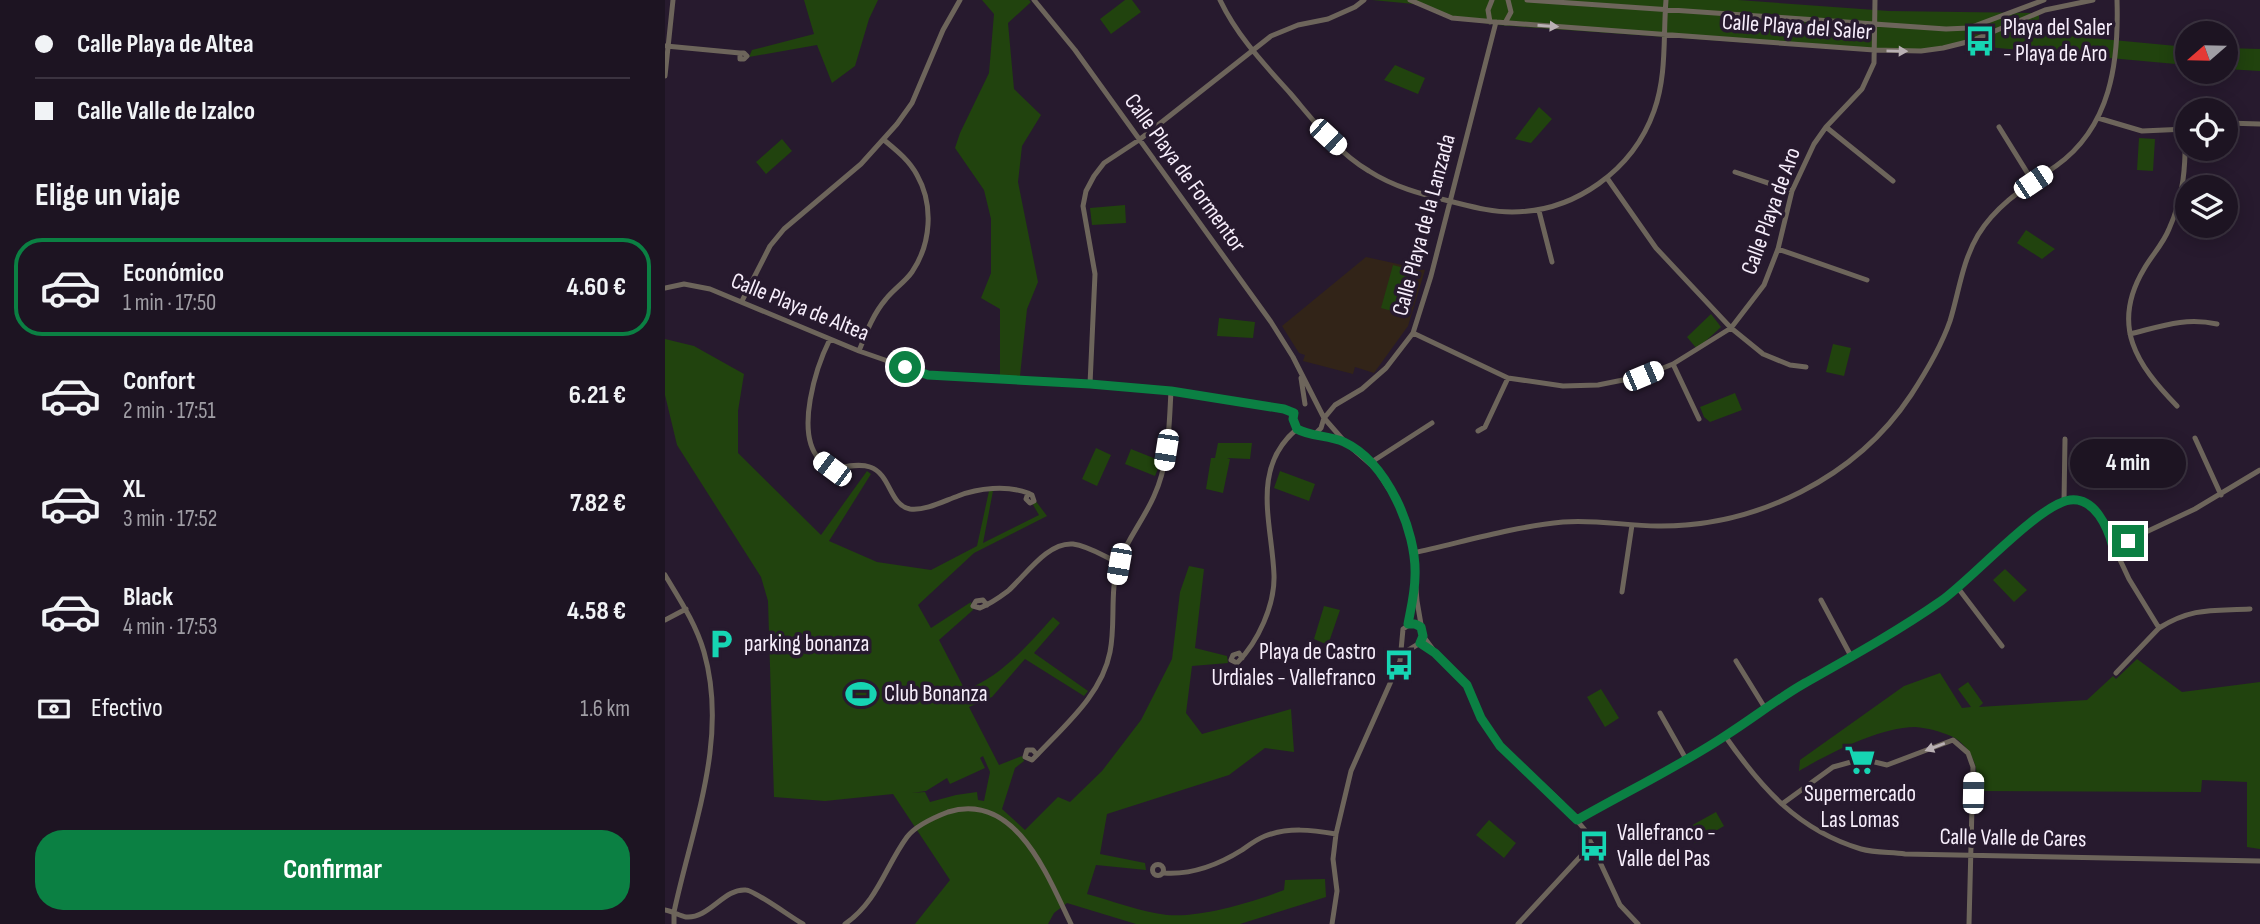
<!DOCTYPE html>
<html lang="es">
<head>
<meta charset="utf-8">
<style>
	body { margin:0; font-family:"Sofia Sans Condensed",sans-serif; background:#251d2a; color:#f1f3f6; height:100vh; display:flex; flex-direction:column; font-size:26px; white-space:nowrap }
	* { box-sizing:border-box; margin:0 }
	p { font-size:23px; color:#a09ea5 }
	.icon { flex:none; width:38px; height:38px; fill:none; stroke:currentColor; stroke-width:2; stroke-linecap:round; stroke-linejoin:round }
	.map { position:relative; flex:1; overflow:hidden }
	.details { display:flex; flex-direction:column; background:#1d1422; width:665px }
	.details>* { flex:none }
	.top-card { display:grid; align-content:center; height:154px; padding:0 35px; background:#1d1422 }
	.needle { width:46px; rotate:250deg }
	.fabs { position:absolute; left:1510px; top:21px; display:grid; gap:14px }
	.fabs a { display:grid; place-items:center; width:63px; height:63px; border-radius:50%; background:#1d1422; box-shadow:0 4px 18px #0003,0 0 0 2px #3b3340; font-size:35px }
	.end { position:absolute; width:32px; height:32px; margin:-16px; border:9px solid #0b8043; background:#fff; box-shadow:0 0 0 4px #fff }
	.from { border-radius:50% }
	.bubble { position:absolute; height:49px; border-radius:24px; background:#1d1422; box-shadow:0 4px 18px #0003,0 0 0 2px #3b3340; font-size:23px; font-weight:700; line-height:49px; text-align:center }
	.car { position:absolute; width:21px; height:42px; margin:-21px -10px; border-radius:9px; box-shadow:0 0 5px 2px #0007; background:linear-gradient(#fff 24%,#345 0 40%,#fff 0 76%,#345 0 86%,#fff 0) }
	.top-card b { display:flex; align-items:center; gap:24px; height:66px; font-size:26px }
	.top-card b+b { border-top:2px solid #3b3340 }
	.top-card i { width:18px; height:18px; background:#f1f3f6 }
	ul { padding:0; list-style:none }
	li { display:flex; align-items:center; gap:21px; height:98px; margin:0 14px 10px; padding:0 21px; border:4px solid transparent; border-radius:28px }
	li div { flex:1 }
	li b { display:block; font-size:26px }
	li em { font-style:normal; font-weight:700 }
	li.selected { border-color:#0b8043 }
	li>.icon { width:63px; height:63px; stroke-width:1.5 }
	h2 { padding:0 35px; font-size:32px; line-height:84px }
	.pay { display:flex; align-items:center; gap:18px; height:77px; padding:0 35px; font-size:26px }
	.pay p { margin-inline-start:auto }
	.cta { display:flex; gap:14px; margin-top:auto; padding:14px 35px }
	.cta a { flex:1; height:80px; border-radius:28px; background:#0b8043; color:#fff; font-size:28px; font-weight:700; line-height:80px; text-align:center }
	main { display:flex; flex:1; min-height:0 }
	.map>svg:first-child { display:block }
	.education { fill:#322418 }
	.green { fill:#21430e; fill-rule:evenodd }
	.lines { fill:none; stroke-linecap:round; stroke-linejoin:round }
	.street { stroke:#6d655b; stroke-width:5 }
	.oneway { fill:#b9b0b4 }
	.route { stroke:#0b8043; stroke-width:9 }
	.labels { text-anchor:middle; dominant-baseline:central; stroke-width:7; stroke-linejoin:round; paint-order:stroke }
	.street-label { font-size:23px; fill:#f7eefc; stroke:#271a2e }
	.poi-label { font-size:23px; fill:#f7eefc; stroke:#271a2e; text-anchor:start }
</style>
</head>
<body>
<main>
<section class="details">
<div class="top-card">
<b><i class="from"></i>Calle Playa de Altea</b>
<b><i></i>Calle Valle de Izalco</b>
</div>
<h2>Elige un viaje</h2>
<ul>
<li class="selected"><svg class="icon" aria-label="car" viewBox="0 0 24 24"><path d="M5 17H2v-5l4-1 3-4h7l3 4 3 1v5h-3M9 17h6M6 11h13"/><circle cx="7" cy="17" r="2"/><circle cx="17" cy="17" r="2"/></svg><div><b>Económico</b><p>1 min · 17:50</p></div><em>4.60 €</em></li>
<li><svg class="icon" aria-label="car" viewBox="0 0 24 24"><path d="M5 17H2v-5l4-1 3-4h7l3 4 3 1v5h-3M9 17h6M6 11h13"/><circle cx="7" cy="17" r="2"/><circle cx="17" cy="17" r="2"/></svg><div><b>Confort</b><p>2 min · 17:51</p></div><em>6.21 €</em></li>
<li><svg class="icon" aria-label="car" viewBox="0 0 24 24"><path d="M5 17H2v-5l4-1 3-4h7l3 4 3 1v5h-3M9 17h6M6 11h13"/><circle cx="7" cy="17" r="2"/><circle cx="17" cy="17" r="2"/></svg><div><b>XL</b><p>3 min · 17:52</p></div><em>7.82 €</em></li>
<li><svg class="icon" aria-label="car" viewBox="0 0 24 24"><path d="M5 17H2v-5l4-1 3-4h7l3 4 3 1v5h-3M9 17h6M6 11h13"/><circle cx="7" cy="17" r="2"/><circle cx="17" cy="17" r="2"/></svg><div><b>Black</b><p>4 min · 17:53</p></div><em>4.58 €</em></li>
</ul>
<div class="pay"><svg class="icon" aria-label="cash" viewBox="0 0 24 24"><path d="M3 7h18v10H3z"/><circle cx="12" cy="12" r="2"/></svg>Efectivo<p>1.6 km</p></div>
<div class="cta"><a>Confirmar</a></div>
</section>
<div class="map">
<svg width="1595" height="924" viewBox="0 0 1595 924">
	<rect width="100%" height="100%" fill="#271a2e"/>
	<path class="education" d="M701,257L760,270L743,326L709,373L690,367L688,374L638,361L640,355L634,353L617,326Z"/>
	<path class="green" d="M139,0H213L204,19L190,66L167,83L152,45L84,57L87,50L149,34Z
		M317,0H364L366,2L343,23L349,89L376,115L357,146L353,182L373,282L362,309L355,376H335V309L316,298L326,273V219L319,190L290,148L295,133L324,73L329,14Z
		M460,0H467L476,12L446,34L435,19Z
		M707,0H1073L1224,11L1374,13V33L1522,47V65L1300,45L1263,50L1212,52L832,25L786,18L749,4Z
		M1561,48L1595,49V71L1561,69Z
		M730,65L760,78L753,94L719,80Z
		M874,107L887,119L866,143L850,139Z
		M1474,138L1490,139L1488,171L1472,170Z
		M117,139L127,151L101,174L91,162Z
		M460,205L461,223L427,225L425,208Z
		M1361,230L1390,249L1377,259L1352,243Z
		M728,265L750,271L738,314L716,308Z
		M1046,314L1056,327L1032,349L1022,337Z
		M554,318L590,322L588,338L552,336Z
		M0,339L29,346L79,374L73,411V453L156,535L202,471L206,474L164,541L212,562L266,570L312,546L324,491H328L318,543L374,515L367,503L370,500L382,516L309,553L253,605L266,628L306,602L308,610L274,640L300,690C336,677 363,645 388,617L395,623L369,653L423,691L419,696L360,659L327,697L304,707L334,765L357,756L359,761L350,768L337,809L360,830L393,797L405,802L437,771L476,720L507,659L515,592L524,566L539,569L530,648L562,656L563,663L527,666L521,713L537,734L626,709L629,752L600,748L564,775L442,814L435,854L480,863L481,870L431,865L422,894C447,901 477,912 502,915C535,918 588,902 619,890L620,880L660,879L661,897L575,924H471L402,903L389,913L383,924H250L285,880L228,794L160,801L109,797L103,601L96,577L12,445L0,395ZM318,756L325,772L319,801L313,800L312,792L291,795L265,802L260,792L247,793L261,791L282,778L285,784L320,768L315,758Z
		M1168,344L1186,348L1179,376L1161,372Z
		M1070,393L1077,410L1045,422L1039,417L1035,407Z
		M553,443H587L585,459L562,458L565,459L558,493L541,489L546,458H550Z
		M431,448L446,455L432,486L417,479Z
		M466,449L496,461L490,476L460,464Z
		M615,471L650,484L644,501L609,488Z
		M1340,569L1362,590L1349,602L1328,580Z
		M659,606L675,610L663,645L649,639Z
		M1472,659L1517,692L1595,682V849L1582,847V782L1537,780L1536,792L1310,791C1310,784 1312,776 1311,769C1309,756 1298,741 1286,736C1274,731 1263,728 1250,727C1215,727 1163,754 1134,771L1135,760L1239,686L1275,673L1297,708L1306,707L1293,689L1303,682L1318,703L1314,707L1422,700L1448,676L1451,679Z
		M936,689L954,718L940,727L922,697Z
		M1051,812L1059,826L1030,843L1022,828Z
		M824,820L851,843L839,858L811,835Z"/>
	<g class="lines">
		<path class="street" d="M369,0L410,50L606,322L628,357L659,418L680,442L711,469L734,505L743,527L748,553L752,601L758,636L770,652L802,685L816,717L835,745L897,803L920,830L955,905L973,924
			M555,0C572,36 599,64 625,93C649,121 672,152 704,171C729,187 756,194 784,201C805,206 825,212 847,212C910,212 968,170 989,111C1002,75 998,37 1001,0
			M745,0L787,18L831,22L1209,50L1256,51L1278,48L1306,41L1380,10L1428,0
			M862,0L1281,29L1304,28L1379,0
			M825,22L823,10L827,0
			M840,23L846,12L843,0
			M1,46L75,53
			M75,53H79L82,56L79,59H75Z
			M0,76L8,0
			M1433,118L1477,131L1522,129
			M1561,123L1595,124
			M1161,127L1228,181
			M1334,127L1368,182
			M1070,172L1127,191
			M942,178L991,248L1066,328L1098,354L1125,365L1141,367
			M874,211L887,262
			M1113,249L1202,280
			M0,288L19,284L45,289L194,351L263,375L425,384L506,391L619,409L629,413
			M77,301L105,246L119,229L196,164L232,124L247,103L278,30L295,0
			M748,333L843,378L898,386L933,385L978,376L1008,364L1066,328L1099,285L1113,249L1127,191L1149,144L1161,127L1197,89L1209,63L1210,0
			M1465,334C1497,326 1520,317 1552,324
			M165,339C151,367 130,432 154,459C157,463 163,466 167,469C178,467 194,463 205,467C226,474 224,505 245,509C260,511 279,501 293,496C313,488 342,485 363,493
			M194,351C201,333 208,314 221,299C229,289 240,282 247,272C266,244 269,205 252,175C244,160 231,150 219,140
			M1008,364L1034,419
			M636,378L640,404
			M425,384L430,274L418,206L421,191L429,176L439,163L474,140L606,36L633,25L663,19L690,7L699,0
			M1512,406C1472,365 1445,326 1479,269C1487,255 1498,244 1504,229C1519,196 1521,164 1520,129
			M629,413C628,421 630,428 637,432L680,442
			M660,417L670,405L697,389L721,368L748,333L766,276L831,22
			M813,431L820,427L843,378
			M650,434L656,428L659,418
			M1530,438L1556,495
			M705,463L767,423
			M363,493L367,495L369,501L365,503L361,499Z
			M1399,502L1400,439
			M1449,547L1464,579L1494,628C1528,607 1548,611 1585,609
			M748,553C798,542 847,527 898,522C930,519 961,526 993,526C1091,527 1191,478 1246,395C1261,372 1276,347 1285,321C1294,292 1297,262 1313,235C1332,204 1362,186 1391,166C1446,127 1454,62 1452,0
			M0,575C15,600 31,624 39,652C64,740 27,827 9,912V924
			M1293,588L1337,646
			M957,592L967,525
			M1156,600L1187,658
			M322,605L318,600L311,601L308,606L315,608C325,604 335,597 343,591C361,575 382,542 408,544C424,546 440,557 454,563
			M0,620L21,609
			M743,624L748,588
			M737,654L755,643L758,636
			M577,658L574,653L568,655L566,660L572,663C593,642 610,605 609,575C607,523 585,468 632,429
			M1071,661L1100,708
			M1451,673L1494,628
			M995,713L1021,759
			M1060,736C1097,789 1133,830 1196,849C1210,853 1226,852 1240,854L1595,861
			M372,755L368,750H362L360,757L367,760L372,755C400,725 437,694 445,652C451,623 444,591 454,562C463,538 479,519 489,496C504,464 504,426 506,391
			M1117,804L1168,767L1197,759L1222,765L1288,740L1303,753L1308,767L1304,924
			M912,820C962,792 1013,767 1060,736C1087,719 1112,699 1140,683C1186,657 1233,631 1276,601C1305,581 1375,504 1405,500C1430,498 1443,528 1449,547L1530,509L1595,470
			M487.5 870a5.5 5.5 0 1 1 11 0a5.5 5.5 0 1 1-11 0Z
			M499,873C528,875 553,865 577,850C584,845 592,839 600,836C624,827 647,830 671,834
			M0,910C7,911 15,916 21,917C44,919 59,888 81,890C89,890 127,918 138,924
			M180,924C213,901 220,867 242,837C251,825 270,817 283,812C351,791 383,877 406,924
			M667,924L672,891L668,859L671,834L686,771L735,661L738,629L747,623L756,627
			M853,924L927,844"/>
	</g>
	<defs><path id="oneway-solid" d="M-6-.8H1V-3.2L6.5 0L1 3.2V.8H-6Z" transform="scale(1.75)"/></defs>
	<g class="oneway">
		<use href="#oneway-solid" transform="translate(883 26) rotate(4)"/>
		<use href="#oneway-solid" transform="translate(1232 51) rotate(1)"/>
		<use href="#oneway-solid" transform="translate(1270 747) rotate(159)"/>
	</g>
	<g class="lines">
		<path class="route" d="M240,367L263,375L425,384L506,391L619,409L629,413L628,419L632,429C646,437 664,435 679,442C722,462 752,531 750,576C750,592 746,608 743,624H750L756,627L758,636L755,643L770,653L802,685L816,718L835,746L912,820C961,792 1013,767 1060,736C1087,719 1112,699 1140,683C1186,657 1233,631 1276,601C1306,580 1374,504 1405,500C1430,497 1443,528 1448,547L1463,541"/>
	</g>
	<defs>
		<g id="bus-bare" transform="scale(2.415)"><path d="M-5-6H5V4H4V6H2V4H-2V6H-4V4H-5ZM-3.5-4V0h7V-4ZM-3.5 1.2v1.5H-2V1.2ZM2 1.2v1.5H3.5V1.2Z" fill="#16d5b3" stroke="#271a2e" stroke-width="2.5" paint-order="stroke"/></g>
		<g id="parking-bare" transform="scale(2.415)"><path d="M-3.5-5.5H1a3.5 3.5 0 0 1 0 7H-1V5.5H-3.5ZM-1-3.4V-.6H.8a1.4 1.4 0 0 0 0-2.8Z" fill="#16d5b3" stroke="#271a2e" stroke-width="2.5" paint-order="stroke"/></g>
		<g id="stadium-bare" transform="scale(2.415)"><path d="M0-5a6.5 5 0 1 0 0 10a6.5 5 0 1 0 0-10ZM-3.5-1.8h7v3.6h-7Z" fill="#16d5b3" stroke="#271a2e" stroke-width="2.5" paint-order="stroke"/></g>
		<g id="supermarket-bare" transform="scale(2.415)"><path d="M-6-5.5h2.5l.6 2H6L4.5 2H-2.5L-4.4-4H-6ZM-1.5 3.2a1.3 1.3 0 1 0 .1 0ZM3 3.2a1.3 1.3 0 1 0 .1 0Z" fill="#16d5b3" stroke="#271a2e" stroke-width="2.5" paint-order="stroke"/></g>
	</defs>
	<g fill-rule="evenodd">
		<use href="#bus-bare" x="1315" y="41"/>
		<use href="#parking-bare" x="56" y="644"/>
		<use href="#bus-bare" x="734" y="665"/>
		<use href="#stadium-bare" x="196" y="694"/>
		<use href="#supermarket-bare" x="1195" y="760"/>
		<use href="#bus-bare" x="929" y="846"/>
	</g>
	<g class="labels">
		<g class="street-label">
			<text transform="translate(1132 27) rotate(4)">Calle Playa del Saler</text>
			<text transform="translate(520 173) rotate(54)">Calle Playa de Formentor</text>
			<text transform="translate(1106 211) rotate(-70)">Calle Playa de Aro</text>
			<text transform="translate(759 225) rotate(-75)">Calle Playa de la Lanzada</text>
			<text transform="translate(135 307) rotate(22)">Calle Playa de Altea</text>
			<text transform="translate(1348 838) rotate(1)">Calle Valle de Cares</text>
		</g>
		<g class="poi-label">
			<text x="1338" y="28">Playa del Saler<tspan x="1338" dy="26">- Playa de Aro</tspan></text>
			<text x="79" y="644">parking bonanza</text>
			<text x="711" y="652" text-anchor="end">Playa de Castro<tspan x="711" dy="26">Urdiales - Vallefranco</tspan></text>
			<text x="219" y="694">Club Bonanza</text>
			<text x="1195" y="794" text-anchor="middle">Supermercado<tspan x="1195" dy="26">Las Lomas</tspan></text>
			<text x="952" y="833">Vallefranco -<tspan x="952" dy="26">Valle del Pas</tspan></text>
		</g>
	</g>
</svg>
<div class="fabs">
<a><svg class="needle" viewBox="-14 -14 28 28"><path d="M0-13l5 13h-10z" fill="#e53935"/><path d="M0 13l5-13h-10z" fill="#a09ea5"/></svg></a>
<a><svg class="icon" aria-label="locate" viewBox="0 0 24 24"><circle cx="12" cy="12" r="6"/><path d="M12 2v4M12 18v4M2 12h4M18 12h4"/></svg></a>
<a><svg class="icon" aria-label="layers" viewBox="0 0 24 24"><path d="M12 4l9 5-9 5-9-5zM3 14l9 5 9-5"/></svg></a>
</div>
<i class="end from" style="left:240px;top:367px"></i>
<i class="end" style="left:1463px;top:541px"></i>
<div class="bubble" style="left:1405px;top:439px;width:116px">4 min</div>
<i class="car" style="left:663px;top:137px;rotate:133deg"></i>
<i class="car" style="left:1368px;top:182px;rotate:56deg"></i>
<i class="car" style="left:978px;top:376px;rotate:67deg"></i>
<i class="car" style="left:501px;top:450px;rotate:189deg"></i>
<i class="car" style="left:167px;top:469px;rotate:307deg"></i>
<i class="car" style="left:454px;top:564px;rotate:190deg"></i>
<i class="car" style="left:1308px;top:793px;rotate:1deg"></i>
</div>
</main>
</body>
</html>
